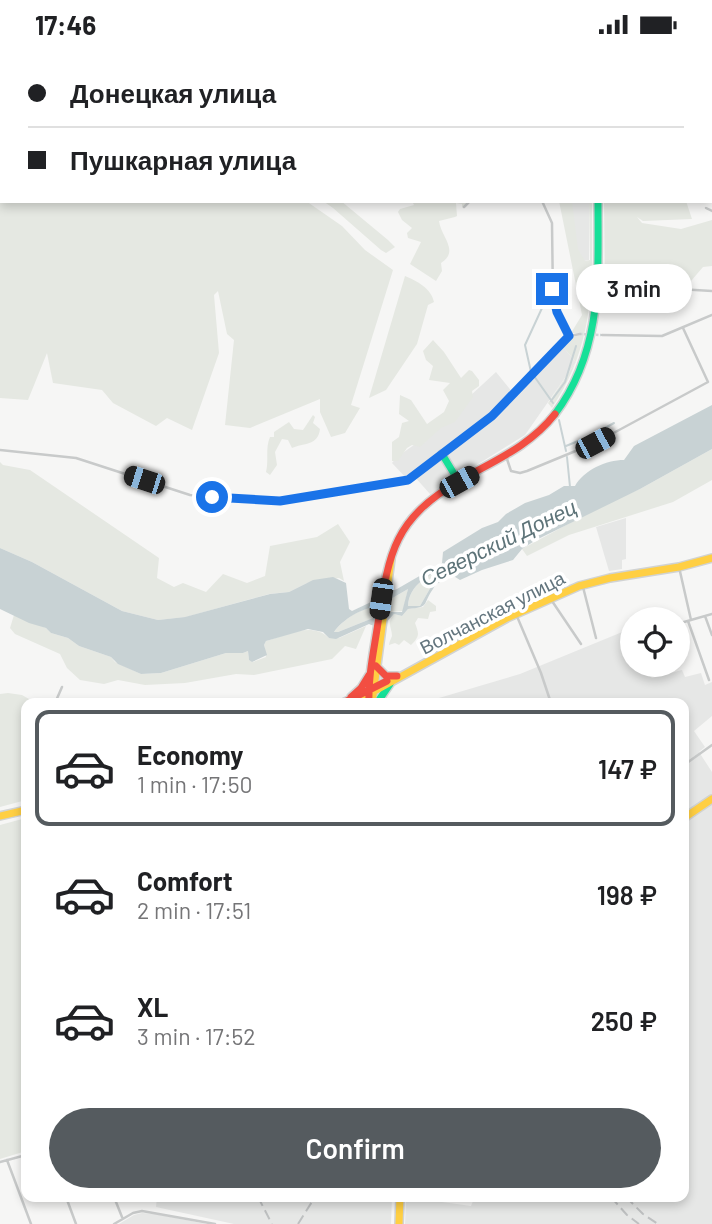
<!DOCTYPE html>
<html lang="en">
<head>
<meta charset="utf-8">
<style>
	body { margin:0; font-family:Barlow,sans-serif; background:#f2f2f2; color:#202124; height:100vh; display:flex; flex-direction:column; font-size:26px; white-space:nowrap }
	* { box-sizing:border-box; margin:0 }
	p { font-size:23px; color:#757577 }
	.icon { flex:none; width:38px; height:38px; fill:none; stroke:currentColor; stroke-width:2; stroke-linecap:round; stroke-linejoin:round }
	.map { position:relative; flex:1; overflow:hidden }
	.panel { position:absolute; left:21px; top:649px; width:668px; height:504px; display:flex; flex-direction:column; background:#fff; border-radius:14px; box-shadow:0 4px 10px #0003 }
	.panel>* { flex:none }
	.guide { position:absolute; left:0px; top:0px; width:712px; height:154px; box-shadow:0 4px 10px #0003; display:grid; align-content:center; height:154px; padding:0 28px; background:#fff }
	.buttons { position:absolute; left:620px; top:558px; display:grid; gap:14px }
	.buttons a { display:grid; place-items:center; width:70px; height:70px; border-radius:50%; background:#fff; box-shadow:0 4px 10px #0003; font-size:35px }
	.end { position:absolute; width:32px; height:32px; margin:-16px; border:9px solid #1a73e8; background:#fff; box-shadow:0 0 0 4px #fff }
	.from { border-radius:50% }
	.bubble { position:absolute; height:49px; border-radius:24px; background:#fff; box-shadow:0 4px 10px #0003; font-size:23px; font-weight:600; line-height:49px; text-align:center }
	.car { position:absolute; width:21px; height:42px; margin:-21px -10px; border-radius:9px; box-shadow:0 0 5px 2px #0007; background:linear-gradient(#222 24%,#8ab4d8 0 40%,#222 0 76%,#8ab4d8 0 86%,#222 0) }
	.guide b { display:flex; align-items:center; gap:24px; height:66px; font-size:26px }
	.guide b+b { border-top:2px solid #e0e0e0 }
	.guide i { width:18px; height:18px; background:#202124 }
	ul { padding:12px 0 0; list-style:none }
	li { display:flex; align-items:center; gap:21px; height:116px; margin:0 14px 10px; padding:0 14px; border:4px solid transparent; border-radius:14px }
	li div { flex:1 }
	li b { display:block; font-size:26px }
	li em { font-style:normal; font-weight:600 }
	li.selected { border-color:#555b5f }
	li>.icon { width:63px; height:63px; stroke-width:1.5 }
	.action { display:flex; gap:14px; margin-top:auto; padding:14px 28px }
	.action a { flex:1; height:80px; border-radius:42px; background:#555b5f; color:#fff; font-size:28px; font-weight:600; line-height:80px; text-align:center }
	.status { display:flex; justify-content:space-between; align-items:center; height:49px; padding:0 35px; background:#fff; direction:ltr }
	.status svg { height:19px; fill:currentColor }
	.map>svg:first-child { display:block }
	.built { fill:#e6e7e6 }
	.green { fill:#e5e8e2 }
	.water { fill:#c8d2d4; fill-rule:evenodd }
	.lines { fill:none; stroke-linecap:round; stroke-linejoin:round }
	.stream { stroke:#c8d2d4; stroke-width:2 }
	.street-tunnel { stroke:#d1d6d7; stroke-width:2.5; stroke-dasharray:2.5 1.5; stroke-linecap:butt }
	.fast-casing { stroke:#d1d3d3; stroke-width:10 }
	.slow-casing { stroke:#d1d3d3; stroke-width:10 }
	.jam-casing { stroke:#d1d3d3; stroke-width:10 }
	.street { stroke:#c8caca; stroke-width:2.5 }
	.fast { stroke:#16e098; stroke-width:7 }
	.slow { stroke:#ffcf43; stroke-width:7 }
	.jam { stroke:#f24e42; stroke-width:7 }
	.rail { stroke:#bec0c1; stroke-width:2; stroke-dasharray:10 5; stroke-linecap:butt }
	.route { stroke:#1a73e8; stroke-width:9 }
	.labels { text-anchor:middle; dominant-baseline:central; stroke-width:7; stroke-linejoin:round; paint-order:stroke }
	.street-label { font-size:19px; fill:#63757e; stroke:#fff }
	.water-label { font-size:21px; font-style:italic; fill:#5e7479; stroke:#fff }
</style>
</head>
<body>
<div class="status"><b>17:46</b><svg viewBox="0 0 49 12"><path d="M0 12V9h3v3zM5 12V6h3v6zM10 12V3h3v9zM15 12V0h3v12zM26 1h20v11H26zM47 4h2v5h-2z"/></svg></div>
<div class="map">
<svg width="712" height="1175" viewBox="0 0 712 1175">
	<rect width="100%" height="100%" fill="#f6f6f5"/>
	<path class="built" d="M570,152H589V211L584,212L578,207Z
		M563,298L576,313L525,386L430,445L414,427L408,431L392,414L397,408L459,364L470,347L496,323L513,344L527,330L532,332Z
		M626,469V510L622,511V520L609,522L596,478Z
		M632,579V616H642L644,622L652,629L682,621L685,628L701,624L705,636L712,633V667L694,682L705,698L699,703L712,723V746L684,766V654H422L520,625Z
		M712,753V1175H405L406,1148L471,1157L473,1152L481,1148H684V772Z
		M157,1148H392L391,1175H234L156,1158Z
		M142,1164L155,1165L207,1175H119L134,1166Z"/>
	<path class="green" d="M0,59L2,152H306L342,177L365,201L393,221L351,356L360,359L345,384L331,388L320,363V350L250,379L225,376L234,291L227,285L218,242L214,246L219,304L192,381L167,369L156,377L113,354L102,341L53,334L47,304L28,351L0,349Z
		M323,152H341L388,191L395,198L386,204L381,201L333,159Z
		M412,152H468L462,159V155L456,154L457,167L455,168L439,172C441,188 460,202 441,214L442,222L436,232L410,215L421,193L408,189L407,184L412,179L402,171L398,163L400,160L414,156Z
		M559,152H572L578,200L585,212L590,211L589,152H592C592,230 597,291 552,359L548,354L576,313L563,298L572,288L581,286V284H571L582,266Z
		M604,152H686L692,170L643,172L637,168L642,174L681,180L712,171V217L703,218L691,232L682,229L668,218L651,230L648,234L642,236L634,235L633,230L621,231V244L615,248L608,246L605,240Z
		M405,227C417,232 431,239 434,253L428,256L417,295L386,341L369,349Z
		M433,291L444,303L461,329L469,321L472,322L479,331V337L472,342L473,348L455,373L441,379L420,398L412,396L407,399L398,412H392V393L399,388L402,374L409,372L399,365L400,346L411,351L427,375L444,363L449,352L443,341L450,334L429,331L433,317L426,311L423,302Z
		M313,366L315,368L313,374L320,380C318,397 303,394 292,399L288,391L282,390L275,403L277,416L270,426L266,423C269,411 265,399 270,388H274V383L289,373L294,380L303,381Z
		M712,400V431L673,453L569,486L527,507L522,500L603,456L640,440Z
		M0,413L3,416L30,421L159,509L157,529L174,538L183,534L206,543L223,525L247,534L265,527L270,497L317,488L338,475L350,493L340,513L344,532L339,529L307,534L289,543L269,545L186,568L158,571L122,562L32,513L0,499Z
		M447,519L450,523L432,536L420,557H408C409,536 429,525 447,519Z
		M408,540L403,562L388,563L338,583H334C343,571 361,558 377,558Z
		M428,551L436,557V562L430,563L428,570L418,569L415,574C419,585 420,587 411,596L404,591L399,596L395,594L389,596C389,593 391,590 392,587C392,578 386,575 394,565L402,567L408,560L423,558Z
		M14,566L46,579L51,584L68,589L79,597L111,608L115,613L141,625L161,624L226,604H243L248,602L249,611L253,613L266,608L264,596L266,592C286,587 311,572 329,589H339L366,577L356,600L345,597L332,610L254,626L236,625L185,634L145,636L118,631L104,635L80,631L67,619L60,605L15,585L10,579Z
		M8,644L22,646L36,654H26V751L0,758V645Z
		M26,769V1102L0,1110V776Z"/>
	<path class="water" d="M712,356V400L640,440L536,491L522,500L513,511L482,521L460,531L452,526C446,529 436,534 433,540C422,556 430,558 408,560L402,567L394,565C387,573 379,580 369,575L336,590L329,589L323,583L308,580L266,592L264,596L267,606L252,613L249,611L248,602L243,604H226L161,624L141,625L118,615L111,608L79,597L68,589L51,584L46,579L29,574L0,560V499L32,513L122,562L158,571L185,568L270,545L289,543L313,531L333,528L346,534L349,560L352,562L369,554L377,548L397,540L442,514L443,503L482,479L498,473L506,465L525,454L549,446L564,437H575C584,421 606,411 624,411L634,397ZM447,519L450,523L432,536L420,557H408C409,536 429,525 447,519ZM408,540L402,563H388L338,583H334C342,571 363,558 377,558Z"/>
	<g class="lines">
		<path class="stream" d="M531,323L525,296L548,246V225
			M534,327L553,354
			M551,352L565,333L576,297
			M559,371L566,402
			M583,391L614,374
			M566,397L578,392
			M567,408L570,438"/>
		<path class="street-tunnel" d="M580,285L601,286"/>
		<g class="fast-casing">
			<path id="fast" d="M197,0L198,2
				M555,365C603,301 598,228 598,152
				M442,405L459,433
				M377,654L390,635"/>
		</g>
		<g class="slow-casing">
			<path id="slow" d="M613,0V2
				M353,654L507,569L579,537L610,529L679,518L712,509
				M372,654L391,510
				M0,767L26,761
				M684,769L712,750
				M399,1175L400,1148"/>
		</g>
		<g class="jam-casing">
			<path id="jam" d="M376,617L386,627H397
				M351,648L361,639L369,626
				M343,654L387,632
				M369,654C368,627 374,601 378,574C389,504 393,471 459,432C493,412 529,398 555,365"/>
		</g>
		<path class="street" d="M20,0L21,2
			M100,0L101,2
			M153,0L159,2
			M422,0V2
			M28,2V0
			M146,2L151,0
			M0,12L2,14
			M542,152L552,174L553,251L569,286
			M464,158L470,152
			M706,159L712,162
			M625,243L644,244L662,239L712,242
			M602,286L662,287L712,266
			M0,401L76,409L190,446L280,452L408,431L492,367L569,287L580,285
			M506,407L511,422L520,424L527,422L595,394L708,333L683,279
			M679,518L691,571
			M583,538L596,589
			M552,552L581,595
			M516,565L541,624L551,654
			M705,567L712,586
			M688,572L709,631
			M677,575L712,565
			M55,654L62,638
			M684,716L712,696
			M7,1111L31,1175
			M0,1113L26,1106
			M66,1148L76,1175
			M114,1148L122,1168
			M114,1175L133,1164L142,1162L215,1175"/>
		<use href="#fast" class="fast"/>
		<use href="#slow" class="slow"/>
		<use href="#jam" class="jam"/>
		<path class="rail" d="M258,1148L272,1175
			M611,1148L627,1166L639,1175
			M626,1148L643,1165L658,1175
			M298,1175L315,1148"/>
	</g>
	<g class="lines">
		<path class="route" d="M212,448L280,452L408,431L492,367L569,287L557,263L552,240"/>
	</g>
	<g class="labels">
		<g class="street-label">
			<text transform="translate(492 563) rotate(-27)">Волчанская улица</text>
		</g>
		<g class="water-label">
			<text transform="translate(498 493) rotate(-26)">Северский Донец</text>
		</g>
	</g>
</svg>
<div class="buttons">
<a><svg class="icon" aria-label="locate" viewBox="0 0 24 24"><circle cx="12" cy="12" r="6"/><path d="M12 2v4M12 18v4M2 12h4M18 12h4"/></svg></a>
</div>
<i class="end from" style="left:212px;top:448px"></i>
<i class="end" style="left:552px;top:240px"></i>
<div class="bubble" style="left:576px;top:215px;width:116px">3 min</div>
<i class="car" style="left:595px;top:394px;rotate:62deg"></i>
<i class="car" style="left:144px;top:431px;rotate:288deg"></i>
<i class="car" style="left:459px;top:433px;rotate:61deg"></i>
<i class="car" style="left:381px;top:550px;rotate:188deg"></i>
<div class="guide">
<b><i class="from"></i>Донецкая улица</b>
<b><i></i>Пушкарная улица</b>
</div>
<section class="panel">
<ul>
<li class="selected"><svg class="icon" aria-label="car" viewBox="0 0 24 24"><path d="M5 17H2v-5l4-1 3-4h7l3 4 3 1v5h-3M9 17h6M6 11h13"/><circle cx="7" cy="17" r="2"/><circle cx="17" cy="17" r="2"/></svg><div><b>Economy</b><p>1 min · 17:50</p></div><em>147 ₽</em></li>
<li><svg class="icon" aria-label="car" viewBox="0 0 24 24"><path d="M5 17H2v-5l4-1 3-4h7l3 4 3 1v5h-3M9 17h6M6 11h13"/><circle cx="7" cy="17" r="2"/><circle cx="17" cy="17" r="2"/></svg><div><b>Comfort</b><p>2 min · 17:51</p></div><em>198 ₽</em></li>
<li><svg class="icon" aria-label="car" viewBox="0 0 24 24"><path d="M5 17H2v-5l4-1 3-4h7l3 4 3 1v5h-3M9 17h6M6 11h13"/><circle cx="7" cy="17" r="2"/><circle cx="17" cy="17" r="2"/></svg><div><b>XL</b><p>3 min · 17:52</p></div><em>250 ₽</em></li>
</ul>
<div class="action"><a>Confirm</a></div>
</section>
</div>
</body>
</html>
